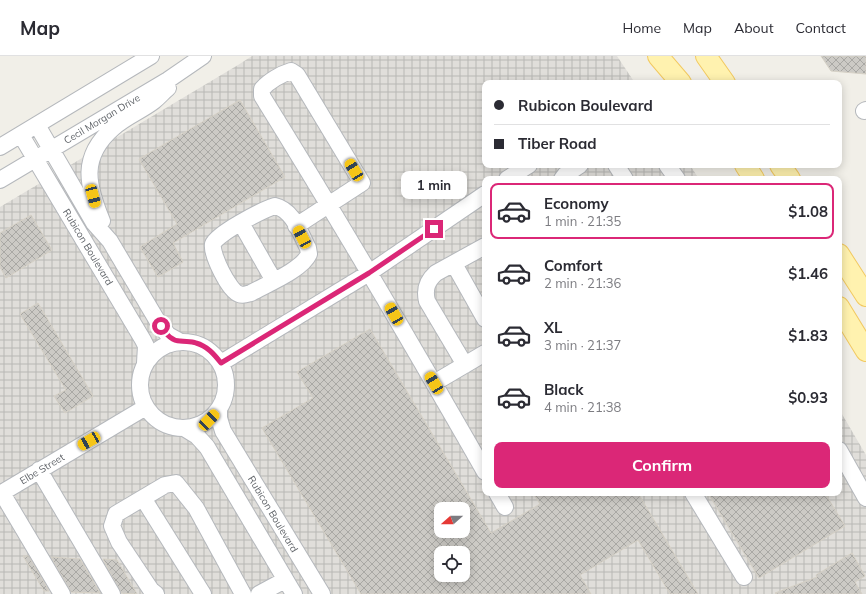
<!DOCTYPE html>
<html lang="en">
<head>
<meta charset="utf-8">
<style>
	body { margin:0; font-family:Mulish,sans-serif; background:#f7f7f7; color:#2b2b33; height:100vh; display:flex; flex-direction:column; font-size:15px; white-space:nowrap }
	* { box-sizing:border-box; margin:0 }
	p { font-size:13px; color:#7c7c81 }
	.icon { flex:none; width:22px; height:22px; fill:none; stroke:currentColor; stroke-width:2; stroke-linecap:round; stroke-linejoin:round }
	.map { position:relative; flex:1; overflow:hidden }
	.panel { position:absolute; left:482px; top:120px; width:360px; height:320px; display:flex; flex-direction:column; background:#fff; border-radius:8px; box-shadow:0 2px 10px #0003 }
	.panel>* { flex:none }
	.guide { position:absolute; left:482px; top:24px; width:360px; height:88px; border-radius:8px; box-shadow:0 2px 10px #0003; display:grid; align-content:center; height:88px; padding:0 12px; background:#fff }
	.needle { width:26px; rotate:249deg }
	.controls { position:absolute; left:434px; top:446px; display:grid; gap:8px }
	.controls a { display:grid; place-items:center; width:36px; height:36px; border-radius:8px; background:#fff; box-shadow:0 2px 10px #0003; font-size:20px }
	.end { position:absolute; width:18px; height:18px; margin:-9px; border:5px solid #db2777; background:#fff; box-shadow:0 0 0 2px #fff }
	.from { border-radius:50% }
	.bubble { position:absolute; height:28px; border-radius:8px; background:#fff; box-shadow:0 2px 10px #0003; font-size:13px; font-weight:700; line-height:28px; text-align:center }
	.car { position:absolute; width:12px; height:24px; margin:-12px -6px; border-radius:5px; box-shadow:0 0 3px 1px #0007; background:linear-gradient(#f5c518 24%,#345 0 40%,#f5c518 0 76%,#345 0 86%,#f5c518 0) }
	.guide b { display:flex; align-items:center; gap:14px; height:38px; font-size:15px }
	.guide b+b { border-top:1px solid #e1e1e2 }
	.guide i { width:10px; height:10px; background:#2b2b33 }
	ul { padding:7px 0 0; list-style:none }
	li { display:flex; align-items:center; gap:12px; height:56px; margin:0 8px 6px; padding:0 4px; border:2px solid transparent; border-radius:8px }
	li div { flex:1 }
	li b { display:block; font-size:15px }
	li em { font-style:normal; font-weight:700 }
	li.on { border-color:#db2777 }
	li>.icon { width:36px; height:36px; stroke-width:1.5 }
	.primary-button { display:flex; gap:8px; margin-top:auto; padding:8px 12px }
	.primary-button a { flex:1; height:46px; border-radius:8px; background:#db2777; color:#fff; font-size:16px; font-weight:700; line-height:46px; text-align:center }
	header { display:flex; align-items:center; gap:24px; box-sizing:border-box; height:56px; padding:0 20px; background:#fff; border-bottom:1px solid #e1e1e2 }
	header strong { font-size:19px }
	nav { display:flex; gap:22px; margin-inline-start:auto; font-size:14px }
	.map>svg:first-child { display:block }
	.industrial { fill:url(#industrial-grid); fill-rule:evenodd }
	.building { fill:url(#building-cross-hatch); stroke:#d6d1c6; fill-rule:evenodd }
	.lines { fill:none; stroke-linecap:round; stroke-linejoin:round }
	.minor-casing { stroke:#b5b8bc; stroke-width:18 }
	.major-casing { stroke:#f2c960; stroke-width:22 }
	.minor { stroke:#fff; stroke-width:16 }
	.major { stroke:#fff2af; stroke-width:20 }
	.route { stroke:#db2777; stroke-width:5 }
	.labels { text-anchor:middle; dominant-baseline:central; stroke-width:3; stroke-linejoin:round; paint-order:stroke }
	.street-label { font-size:10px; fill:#5f6368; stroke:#fff }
</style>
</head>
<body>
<header>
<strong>Map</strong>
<nav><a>Home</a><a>Map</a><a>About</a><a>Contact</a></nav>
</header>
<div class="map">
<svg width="866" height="538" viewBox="0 0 866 538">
	<defs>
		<pattern id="industrial-grid" width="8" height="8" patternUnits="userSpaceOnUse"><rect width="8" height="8" fill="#e0deda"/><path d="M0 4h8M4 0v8" fill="none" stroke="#b9b8b5"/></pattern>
		<pattern id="building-cross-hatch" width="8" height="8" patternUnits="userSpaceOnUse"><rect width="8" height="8" fill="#cccac5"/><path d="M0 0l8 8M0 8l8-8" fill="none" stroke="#a9a8a4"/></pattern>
	</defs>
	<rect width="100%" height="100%" fill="#f1efe8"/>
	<path class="industrial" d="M252,0H617L635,27H485V109H690L699,123H485V437H839V353L866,399V538H0V151L238,9ZM441,453H463V475H441ZM441,497H463V519H441Z"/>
	<path class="building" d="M821,0H866V18L831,15Z
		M240,44L285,121L173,187L183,206L158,221L140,191L177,168L139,103Z
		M31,159L52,194L6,222L0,211V177Z
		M38,247L93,340L65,357L54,340L66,334L20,258Z
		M370,273L491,477L540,448L533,437H638L698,538H670L638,484L580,519L591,538H361L262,372L313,342L297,316ZM441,453H463V475H441ZM441,497H463V519H441Z
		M708,437H825L845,470L759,522Z
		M852,497L865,520L855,526L862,538H776L775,537L817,521L816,519Z
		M23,500H29L49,535H44Z
		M51,501L80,503L100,537L71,536Z
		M103,503L117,504L137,538L121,537Z"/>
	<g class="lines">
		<g class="minor-casing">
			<path id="minor" d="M864,55L866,54
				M37,69L94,167L110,185L158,266L168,279L179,285
				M21,79L143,284L146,290L145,307
				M0,91L151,0
				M616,109L625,123
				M667,109L677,123
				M507,123L529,109
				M562,123L565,119L580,109
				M0,124L168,24L203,0
				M275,150C293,154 300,177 308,192L309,198C302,214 267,228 251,237C247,238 243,240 239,238C229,235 211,198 213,188C216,178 264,153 275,150Z
				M102,165C87,129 80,101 113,72C125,61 141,55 154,45C159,41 163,36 168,32
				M241,167L274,225
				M296,170L362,127L297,19L291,15C281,18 269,25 262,33V40C339,164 413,290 485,416
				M454,208L485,263
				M140 329a43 43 0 1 1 86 0a43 43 0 1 1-86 0Z
				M221,307L369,217L485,138
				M465,309L427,245C424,233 427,225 436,217L485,190
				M434,327L485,297
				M219,354V362L223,375L322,538
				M184,372L197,380L207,391L294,538
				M839,394L866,442
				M39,414L112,538
				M2,437L62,538
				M497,437L505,451
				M693,437L744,521
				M0,438L146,351
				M143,442L203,538
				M156,538L151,534L119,486L112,470L116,458L165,429L176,427L196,452L243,538
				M259,538L285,524"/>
		</g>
		<g class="major-casing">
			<path id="major" d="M658,0L681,27
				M706,0L725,27
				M745,109L754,123
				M780,109L790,123
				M839,198L866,240
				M839,251L866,295"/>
		</g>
		<use href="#minor" class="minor"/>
		<use href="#major" class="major"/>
	</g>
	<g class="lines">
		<path class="route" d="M161,270C165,277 172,285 180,285C186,286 191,285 196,287C207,290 214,298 221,307L369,217L434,173"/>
	</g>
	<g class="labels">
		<g class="street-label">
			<text transform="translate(102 63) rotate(-31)">Cecil Morgan Drive</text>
			<text transform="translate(88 191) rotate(59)">Rubicon Boulevard</text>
			<text transform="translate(42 413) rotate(-31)">Elbe Street</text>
			<text transform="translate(273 458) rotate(59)">Rubicon Boulevard</text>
		</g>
	</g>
</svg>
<div class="controls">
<a><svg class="needle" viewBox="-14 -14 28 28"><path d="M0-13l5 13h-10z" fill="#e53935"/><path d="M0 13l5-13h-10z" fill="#7c7c81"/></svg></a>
<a><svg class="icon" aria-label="locate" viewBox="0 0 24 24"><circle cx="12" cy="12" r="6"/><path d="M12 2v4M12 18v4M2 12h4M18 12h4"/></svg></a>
</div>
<i class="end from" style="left:161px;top:270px"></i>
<i class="end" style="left:434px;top:173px"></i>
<div class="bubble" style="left:401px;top:115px;width:66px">1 min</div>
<i class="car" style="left:354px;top:114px;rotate:329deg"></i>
<i class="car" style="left:93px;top:140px;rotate:165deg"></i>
<i class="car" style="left:302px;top:181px;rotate:332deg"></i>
<i class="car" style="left:394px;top:258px;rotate:330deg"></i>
<i class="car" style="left:434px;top:327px;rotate:329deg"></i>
<i class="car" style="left:209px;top:364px;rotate:44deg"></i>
<i class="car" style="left:89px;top:385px;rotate:240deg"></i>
<div class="guide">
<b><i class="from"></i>Rubicon Boulevard</b>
<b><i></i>Tiber Road</b>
</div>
<section class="panel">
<ul>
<li class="on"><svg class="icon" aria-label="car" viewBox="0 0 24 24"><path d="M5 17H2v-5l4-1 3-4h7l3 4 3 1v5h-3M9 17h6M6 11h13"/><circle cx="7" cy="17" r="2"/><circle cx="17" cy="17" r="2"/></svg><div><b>Economy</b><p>1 min · 21:35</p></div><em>$1.08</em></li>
<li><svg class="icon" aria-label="car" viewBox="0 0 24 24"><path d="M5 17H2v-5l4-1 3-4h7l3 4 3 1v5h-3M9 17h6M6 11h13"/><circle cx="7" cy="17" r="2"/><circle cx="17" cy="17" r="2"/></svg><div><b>Comfort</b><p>2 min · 21:36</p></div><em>$1.46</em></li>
<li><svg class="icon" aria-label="car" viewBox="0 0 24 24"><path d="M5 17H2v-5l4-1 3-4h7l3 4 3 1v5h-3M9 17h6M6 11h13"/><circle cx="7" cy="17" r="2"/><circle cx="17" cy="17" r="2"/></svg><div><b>XL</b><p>3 min · 21:37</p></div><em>$1.83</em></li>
<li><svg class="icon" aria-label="car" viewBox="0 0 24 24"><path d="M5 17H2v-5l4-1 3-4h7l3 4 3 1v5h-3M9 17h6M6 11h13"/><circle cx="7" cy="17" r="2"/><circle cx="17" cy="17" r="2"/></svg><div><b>Black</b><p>4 min · 21:38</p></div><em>$0.93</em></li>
</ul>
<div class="primary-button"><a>Confirm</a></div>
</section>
</div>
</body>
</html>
